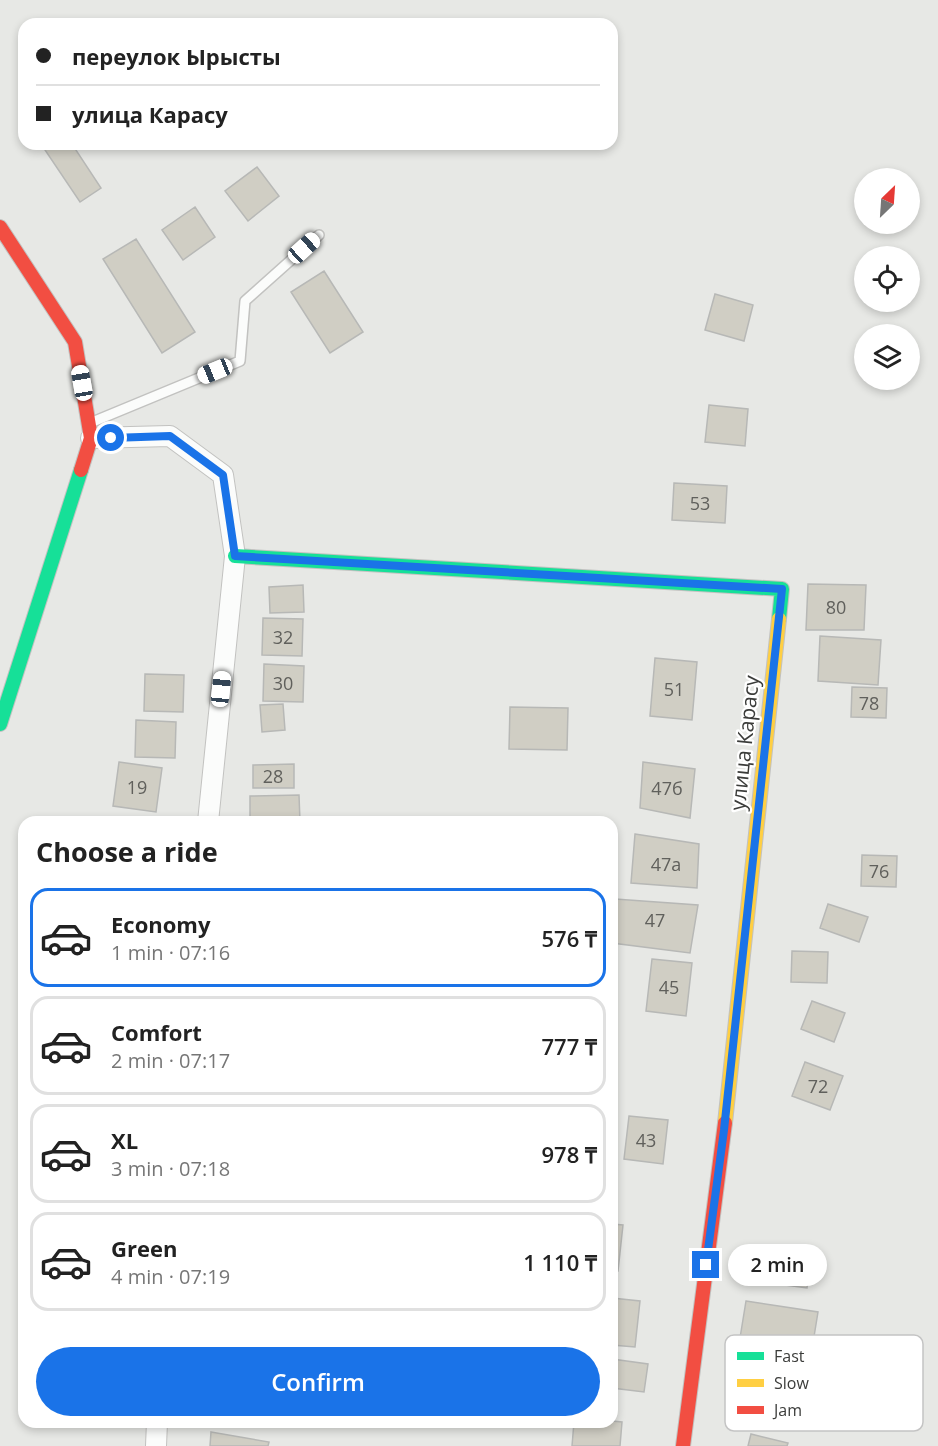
<!DOCTYPE html>
<html lang="en">
<head>
<meta charset="utf-8">
<style>
	body { margin:0; font-family:"Open Sans",sans-serif; background:#f2f2f2; color:#222; height:100vh; display:flex; flex-direction:column; font-size:22px; white-space:nowrap }
	* { box-sizing:border-box; margin:0 }
	p { font-size:20px; color:#767676 }
	.icon { flex:none; width:33px; height:33px; fill:none; stroke:currentColor; stroke-width:2; stroke-linecap:round; stroke-linejoin:round }
	.map { position:relative; flex:1; overflow:hidden }
	.side { position:absolute; left:18px; top:816px; width:600px; height:612px; display:flex; flex-direction:column; background:#fff; border-radius:18px; box-shadow:0 3px 9px #0003 }
	.side>* { flex:none }
	.banner { position:absolute; left:18px; top:18px; width:600px; height:132px; border-radius:18px; box-shadow:0 3px 9px #0003; display:grid; align-content:center; height:132px; padding:0 18px; background:#fff }
	.needle { width:39px; rotate:25deg }
	.controls { position:absolute; left:854px; top:168px; display:grid; gap:12px }
	.controls a { display:grid; place-items:center; width:66px; height:66px; border-radius:50%; background:#fff; box-shadow:0 3px 9px #0003; font-size:30px }
	.end { position:absolute; width:27px; height:27px; margin:-14px; border:8px solid #1a73e8; background:#fff; box-shadow:0 0 0 3px #fff }
	.from { border-radius:50% }
	.bubble { position:absolute; height:42px; border-radius:21px; background:#fff; box-shadow:0 3px 9px #0003; font-size:20px; font-weight:600; line-height:42px; text-align:center }
	.car { position:absolute; width:18px; height:36px; margin:-18px -9px; border-radius:8px; box-shadow:0 0 4px 2px #0007; background:linear-gradient(#fff 24%,#345 0 40%,#fff 0 76%,#345 0 86%,#fff 0) }
	.banner b { display:flex; align-items:center; gap:21px; height:57px; font-size:22px }
	.banner b+b { border-top:2px solid #e0e0e0 }
	.banner i { width:15px; height:15px; background:#222 }
	ul { padding:0; list-style:none }
	li { display:flex; align-items:center; gap:18px; height:99px; margin:0 12px 9px; padding:0 6px; border:3px solid #e0e0e0; border-radius:18px }
	li div { flex:1 }
	li b { display:block; font-size:22px }
	li em { font-style:normal; font-weight:600 }
	li.on { border-color:#1a73e8 }
	li>.icon { width:54px; height:54px; stroke-width:1.5 }
	h2 { padding:0 18px; font-size:27px; line-height:72px }
	.cta { display:flex; gap:12px; margin-top:auto; padding:12px 18px }
	.cta a { flex:1; height:69px; border-radius:36px; background:#1a73e8; color:#fff; font-size:24px; font-weight:600; line-height:69px; text-align:center }
	.map>svg:first-child { display:block }
	.building { fill:#d0cec4; stroke:#b7b8b6; stroke-width:1.5 }
	.lines { fill:none; stroke-linecap:round; stroke-linejoin:round }
	.lane-casing { stroke:#c2c2c0; stroke-width:12 }
	.street-casing { stroke:#c2c2c0; stroke-width:22 }
	.fast-casing { stroke:#c2c2c0; stroke-width:16 }
	.slow-casing { stroke:#c2c2c0; stroke-width:16 }
	.jam-casing { stroke:#c2c2c0; stroke-width:16 }
	.lane { stroke:#fbfcfb; stroke-width:9 }
	.street { stroke:#fbfcfb; stroke-width:20 }
	.fast { stroke:#16e098; stroke-width:14 }
	.slow { stroke:#ffcf43; stroke-width:14 }
	.jam { stroke:#f24e42; stroke-width:14 }
	.route { stroke:#1a73e8; stroke-width:8 }
	.labels { text-anchor:middle; dominant-baseline:central; stroke-width:4.5; stroke-linejoin:round; paint-order:stroke }
	.number-label { font-size:18px; fill:#60605c }
	.street-label { font-size:21px; fill:#3b3c3a; stroke:#fff }
	.key { fill:#fff; stroke:#c4c4c4; stroke-width:1.5 }
	.key-label { font-size:16px; fill:#3b3c3a }
</style>
</head>
<body>
<div class="map">
<svg width="938" height="1446" viewBox="0 0 938 1446">
	<rect width="100%" height="100%" fill="#e7e8e5"/>
	<path class="building" d="M41,144H72L101,188L80,202Z
		M257,167L279,196L248,221L225,191Z
		M195,207L215,237L183,260L162,230Z
		M136,239L195,332L162,353L103,259Z
		M324,271L363,332L330,353L291,292Z
		M715,294L753,305L744,341L705,330Z
		M709,405L748,409L745,446L705,442Z
		M674,483L727,486L725,523L672,520Z
		M808,584L866,585L864,630H806Z
		M303,585L304,612L270,613L269,587Z
		M263,618L303,619L302,656L262,655Z
		M820,636L881,640L878,685L818,681Z
		M655,658L697,662L692,720L650,716Z
		M264,664L304,666L303,702L263,701Z
		M145,674L184,675L183,712L144,711Z
		M852,687L887,688L886,718L851,717Z
		M283,704L285,730L262,732L260,705Z
		M510,707L568,708L567,750L509,749Z
		M136,720L176,722L175,758L135,757Z
		M119,762L162,768L156,812L113,806Z
		M643,762L695,769L690,818L640,808Z
		M294,764V788H253V765Z
		M299,795L300,822H250V796Z
		M635,834L699,844L697,888L631,883Z
		M862,855L897,856L896,887L861,886Z
		M615,899L698,905L690,953L612,943Z
		M828,904L868,917L859,942L820,928Z
		M792,951L828,952L827,983L791,982Z
		M652,959L692,963L686,1016L646,1011Z
		M812,1001L845,1013L834,1042L801,1029Z
		M805,1062L843,1076L830,1110L792,1096Z
		M629,1116L668,1120L663,1164L624,1159Z
		M612,1224L623,1225L618,1271H612Z
		M749,1257L810,1265L807,1288L747,1280Z
		M612,1298L640,1301L635,1347L612,1345Z
		M746,1301L818,1312L812,1349L740,1338Z
		M612,1359L648,1364L644,1392L612,1388Z
		M612,1421L622,1422L620,1446H572L574,1422Z
		M211,1432L269,1442L268,1446H210Z
		M751,1434L788,1443L787,1446H748Z"/>
	<g class="lines">
		<g class="lane-casing">
			<path id="lane" d="M90,423L240,361L245,301L319,235"/>
		</g>
		<g class="street-casing">
			<path id="street" d="M91,438L170,436L223,475L235,556L208,822
				M156,1446L157,1422"/>
		</g>
		<g class="fast-casing">
			<path id="fast" d="M235,556L782,589L779,619
				M0,724L81,470"/>
		</g>
		<g class="slow-casing">
			<path id="slow" d="M725,1123L779,619"/>
		</g>
		<g class="jam-casing">
			<path id="jam" d="M0,227L75,342L91,438L81,470
				M683,1446L725,1123"/>
		</g>
		<use href="#lane" class="lane"/>
		<use href="#street" class="street"/>
		<use href="#fast" class="fast"/>
		<use href="#slow" class="slow"/>
		<use href="#jam" class="jam"/>
	</g>
	<g class="lines">
		<path class="route" d="M111,438L170,436L223,475L235,556L782,589L724,1130L706,1265"/>
	</g>
	<g class="labels">
		<g class="number-label">
			<text x="700" y="503">53</text>
			<text x="836" y="607">80</text>
			<text x="283" y="637">32</text>
			<text x="283" y="683">30</text>
			<text x="674" y="689">51</text>
			<text x="869" y="703">78</text>
			<text x="273" y="776">28</text>
			<text x="137" y="787">19</text>
			<text x="667" y="788">47б</text>
			<text x="666" y="864">47а</text>
			<text x="879" y="871">76</text>
			<text x="655" y="920">47</text>
			<text x="669" y="987">45</text>
			<text x="818" y="1086">72</text>
			<text x="646" y="1140">43</text>
		</g>
		<g class="street-label">
			<text transform="translate(744 743) rotate(-84)">улица Карасу</text>
		</g>
	</g>
	<rect x="725" y="1335" width="198" height="96" rx="9" class="key"/>
	<rect x="737" y="1352" width="27" height="8" fill="#16e098"/>
	<rect x="737" y="1379" width="27" height="8" fill="#ffcf43"/>
	<rect x="737" y="1406" width="27" height="8" fill="#f24e42"/>
	<g class="key-label">
		<text x="774" y="1362">Fast</text>
		<text x="774" y="1389">Slow</text>
		<text x="774" y="1416">Jam</text>
	</g>
</svg>
<div class="controls">
<a><svg class="needle" viewBox="-14 -14 28 28"><path d="M0-13l5 13h-10z" fill="#e53935"/><path d="M0 13l5-13h-10z" fill="#767676"/></svg></a>
<a><svg class="icon" aria-label="locate" viewBox="0 0 24 24"><circle cx="12" cy="12" r="6"/><path d="M12 2v4M12 18v4M2 12h4M18 12h4"/></svg></a>
<a><svg class="icon" aria-label="layers" viewBox="0 0 24 24"><path d="M12 4l9 5-9 5-9-5zM3 14l9 5 9-5"/></svg></a>
</div>
<i class="end from" style="left:111px;top:438px"></i>
<i class="end" style="left:706px;top:1265px"></i>
<div class="bubble" style="left:728px;top:1244px;width:99px">2 min</div>
<i class="car" style="left:304px;top:248px;rotate:48deg"></i>
<i class="car" style="left:215px;top:371px;rotate:248deg"></i>
<i class="car" style="left:82px;top:383px;rotate:350deg"></i>
<i class="car" style="left:221px;top:689px;rotate:6deg"></i>
<div class="banner">
<b><i class="from"></i>переулок Ырысты</b>
<b><i></i>улица Карасу</b>
</div>
<section class="side">
<h2>Choose a ride</h2>
<ul>
<li class="on"><svg class="icon" aria-label="car" viewBox="0 0 24 24"><path d="M5 17H2v-5l4-1 3-4h7l3 4 3 1v5h-3M9 17h6M6 11h13"/><circle cx="7" cy="17" r="2"/><circle cx="17" cy="17" r="2"/></svg><div><b>Economy</b><p>1 min · 07:16</p></div><em>576 ₸</em></li>
<li><svg class="icon" aria-label="car" viewBox="0 0 24 24"><path d="M5 17H2v-5l4-1 3-4h7l3 4 3 1v5h-3M9 17h6M6 11h13"/><circle cx="7" cy="17" r="2"/><circle cx="17" cy="17" r="2"/></svg><div><b>Comfort</b><p>2 min · 07:17</p></div><em>777 ₸</em></li>
<li><svg class="icon" aria-label="car" viewBox="0 0 24 24"><path d="M5 17H2v-5l4-1 3-4h7l3 4 3 1v5h-3M9 17h6M6 11h13"/><circle cx="7" cy="17" r="2"/><circle cx="17" cy="17" r="2"/></svg><div><b>XL</b><p>3 min · 07:18</p></div><em>978 ₸</em></li>
<li><svg class="icon" aria-label="car" viewBox="0 0 24 24"><path d="M5 17H2v-5l4-1 3-4h7l3 4 3 1v5h-3M9 17h6M6 11h13"/><circle cx="7" cy="17" r="2"/><circle cx="17" cy="17" r="2"/></svg><div><b>Green</b><p>4 min · 07:19</p></div><em>1 110 ₸</em></li>
</ul>
<div class="cta"><a>Confirm</a></div>
</section>
</div>
</body>
</html>
